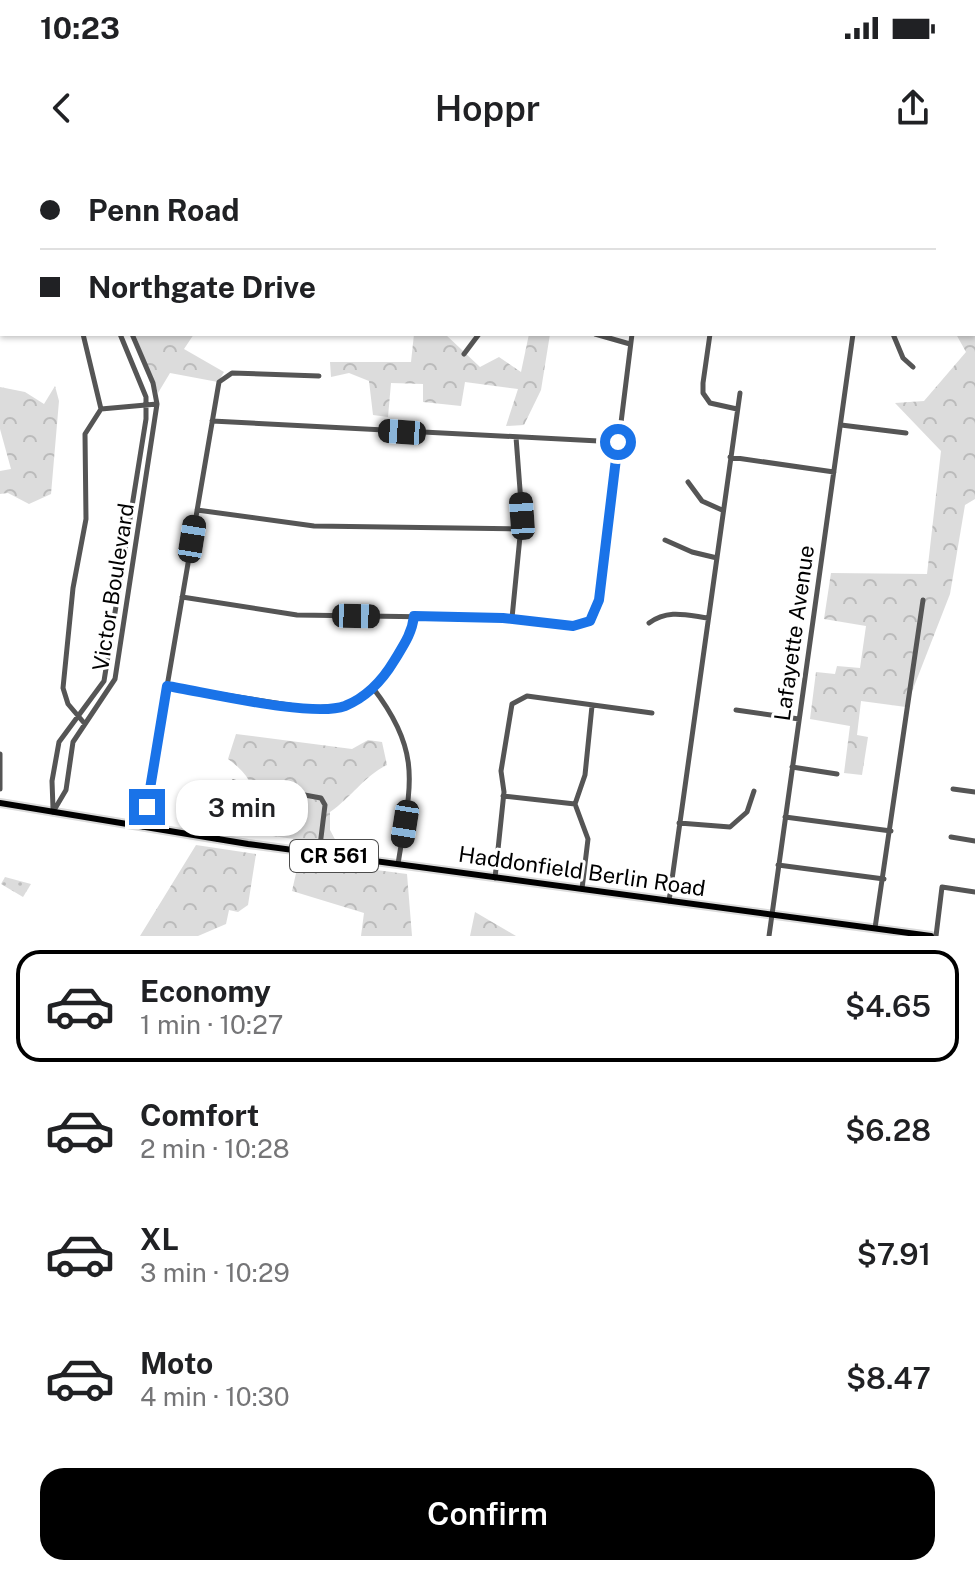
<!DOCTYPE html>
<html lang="en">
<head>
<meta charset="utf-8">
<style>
	body { margin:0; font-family:"Public Sans",sans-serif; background:#f6f6f6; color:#202124; height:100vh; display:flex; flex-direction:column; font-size:30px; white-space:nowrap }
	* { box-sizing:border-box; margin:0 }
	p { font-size:26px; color:#757577 }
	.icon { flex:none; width:44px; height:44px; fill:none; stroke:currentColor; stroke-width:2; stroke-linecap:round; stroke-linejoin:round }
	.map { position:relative; height:776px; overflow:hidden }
	.panel { display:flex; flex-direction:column; background:#fff; flex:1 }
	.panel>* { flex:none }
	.top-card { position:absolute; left:0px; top:0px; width:976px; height:176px; box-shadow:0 2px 6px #0004; display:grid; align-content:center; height:176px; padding:0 40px; background:#fff }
	.end { position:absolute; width:36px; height:36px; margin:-18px; border:10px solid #1a73e8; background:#fff; box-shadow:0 0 0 4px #fff }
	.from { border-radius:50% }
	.bubble { position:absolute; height:56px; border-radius:24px; background:#fff; box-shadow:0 2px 6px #0004; font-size:26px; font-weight:600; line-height:56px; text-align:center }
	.car { position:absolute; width:24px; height:48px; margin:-24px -12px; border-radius:10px; box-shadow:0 0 6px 2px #0007; background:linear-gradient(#222 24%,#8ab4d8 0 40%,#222 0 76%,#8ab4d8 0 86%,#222 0) }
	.top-card b { display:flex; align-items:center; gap:28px; height:76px; font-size:30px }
	.top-card b+b { border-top:2px solid #e0e0e0 }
	.top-card i { width:20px; height:20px; background:#202124 }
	ul { padding:14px 0 0; list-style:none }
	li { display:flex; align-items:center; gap:24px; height:112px; margin:0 16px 12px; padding:0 24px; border:4px solid transparent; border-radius:24px }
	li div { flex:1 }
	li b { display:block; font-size:30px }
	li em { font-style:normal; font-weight:600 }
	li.selected { border-color:#000 }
	li>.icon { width:72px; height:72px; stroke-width:1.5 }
	.button { display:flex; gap:16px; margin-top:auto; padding:16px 40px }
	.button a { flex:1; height:92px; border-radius:24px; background:#000; color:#fff; font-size:32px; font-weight:600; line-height:92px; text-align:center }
	.status { display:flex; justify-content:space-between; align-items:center; height:56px; padding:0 40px; background:#fff; direction:ltr }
	.status svg { height:22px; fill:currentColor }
	header { display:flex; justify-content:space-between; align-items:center; height:104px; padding:0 40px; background:#fff; font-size:36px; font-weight:600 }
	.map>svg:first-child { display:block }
	.green { fill:url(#green-dots) }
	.forest { fill:url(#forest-crowns) }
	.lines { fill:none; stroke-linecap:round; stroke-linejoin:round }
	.major-casing { stroke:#dbdbdb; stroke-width:10 }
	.minor { stroke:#555; stroke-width:5 }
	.major { stroke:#000; stroke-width:6 }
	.route { stroke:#1a73e8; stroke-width:10 }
	.labels { text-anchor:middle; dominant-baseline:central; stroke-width:6; stroke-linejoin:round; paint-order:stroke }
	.shield { fill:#fff; stroke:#4c4c4c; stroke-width:2 }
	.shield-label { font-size:20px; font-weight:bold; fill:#000 }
	.street-label { font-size:22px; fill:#000; stroke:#fff }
</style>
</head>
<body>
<div class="status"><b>10:23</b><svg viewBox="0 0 49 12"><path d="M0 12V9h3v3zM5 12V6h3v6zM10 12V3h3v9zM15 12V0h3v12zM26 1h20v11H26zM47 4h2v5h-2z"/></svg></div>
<header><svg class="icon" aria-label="back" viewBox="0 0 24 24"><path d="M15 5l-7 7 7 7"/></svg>Hoppr<svg class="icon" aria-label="share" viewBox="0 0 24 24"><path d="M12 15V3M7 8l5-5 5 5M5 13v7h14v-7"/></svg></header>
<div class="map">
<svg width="975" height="776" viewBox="0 0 975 776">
	<defs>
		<pattern id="green-dots" width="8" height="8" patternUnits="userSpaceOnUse" patternTransform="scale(2)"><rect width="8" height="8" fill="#dcdcdc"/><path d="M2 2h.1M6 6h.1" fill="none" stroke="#bbb" stroke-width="1.8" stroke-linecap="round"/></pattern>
		<pattern id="forest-crowns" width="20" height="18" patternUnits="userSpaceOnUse" patternTransform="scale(2)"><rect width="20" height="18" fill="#dcdcdc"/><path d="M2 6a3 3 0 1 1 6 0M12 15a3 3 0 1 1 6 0" fill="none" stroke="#bbb"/></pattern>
	</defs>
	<rect width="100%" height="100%" fill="#fff"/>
	<path class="green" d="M5,717L31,724L23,737L1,724Z"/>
	<path class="forest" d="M138,0H261L263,2H138Z
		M971,0H975V339L965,345L950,434L906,547L861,541L857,575L868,577L862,615L844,613L850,566L810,559L816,512L835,514L837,506L860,508L866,466L824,459L831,413L927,414L941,291L895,243L924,241L966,192L956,174H974V2Z
		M135,174H194L184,189L224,212L218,222L170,213L158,233Z
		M414,174H445L480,207L499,197L521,212L529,174H550L541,230L524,265L506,266L518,229L465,222L461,246L423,242V224L391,223L388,257L373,255L369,221L349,213L331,217L330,202H411Z
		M55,226L59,241L51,334L29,344L8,333L0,334V311L11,309L0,269V227L25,232L44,244Z
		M236,574L352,589L368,580L382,582L387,605C363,617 352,637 330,652V670L338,685L221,669L252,658C257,629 252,617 228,599Z
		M196,685L256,694L248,745L238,752L229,750L226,764L198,776H140Z
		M299,700L407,714L412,776H361L364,753L292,731Z
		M475,752L516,776H470Z"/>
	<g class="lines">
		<g class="major-casing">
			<path id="major" d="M0,643L248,684L931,776"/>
		</g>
		<path class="minor" d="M324,0V2
			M426,0L430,2
			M527,0V2
			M704,0L706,2
			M799,0L800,2
			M87,2V0
			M126,2V0
			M136,2V0
			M462,2L463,0
			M620,2V0
			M879,2V0
			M0,40H2
			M0,102H2
			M0,162H2
			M83,174L101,249
			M595,174L630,184
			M710,174L703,223V233L710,243L737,249
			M893,174L903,198L913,207
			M464,194L479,174
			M101,249L157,244
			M212,261L618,282
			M841,265L906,273
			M730,297L834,312
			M688,322L702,341L722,350
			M197,350L314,366L521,369
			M665,380L692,392L717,398
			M182,437L297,455L503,458L573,466L590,461L599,440L632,174
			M512,458L522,356L516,277
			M649,463C668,449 686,455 708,458
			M167,526L308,548L344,546L377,526L409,477L414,456
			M373,528C424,594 410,627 398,704
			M736,550L799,559
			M85,564L68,544L63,528L73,428L86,359L85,274L101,249
			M0,594V629
			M792,607L837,614
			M953,629L975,632
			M503,636L575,644
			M575,644L585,615L592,546
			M575,644L588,679L582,729
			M53,648L52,621L59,582L104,521L146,259V237L120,174
			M53,652L66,630L73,582L115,519L157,244L153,223L132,174
			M785,657L891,671
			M679,663L730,667L747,652L754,631
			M143,667L219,222L232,213L319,216
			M271,671L277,629
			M951,677L975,681
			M217,679L224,630L233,622L321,638L325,645L319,694
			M778,705L884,719
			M495,718L504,632L501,611L512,544L527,536L652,553
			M669,741L740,233
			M875,768L923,440
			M769,776L853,174
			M936,776L942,727L975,732"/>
		<use href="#major" class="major"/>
	</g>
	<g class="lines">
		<path class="route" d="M147,647L167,526C205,532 313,558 345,546C367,537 382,521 394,501C403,486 412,474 414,456L503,458L573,466L590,461L599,440L618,282"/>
	</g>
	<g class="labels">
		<rect class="shield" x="290" y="680" width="88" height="32" rx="6"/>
		<g class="shield-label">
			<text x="334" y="696">CR 561</text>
		</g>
		<g class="street-label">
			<text transform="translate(113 427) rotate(-81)">Victor Boulevard</text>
			<text transform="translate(794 473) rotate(-82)">Lafayette Avenue</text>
			<text transform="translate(582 711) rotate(8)">Haddonfield Berlin Road</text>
		</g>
	</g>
</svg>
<i class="end from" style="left:618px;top:282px"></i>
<i class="end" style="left:147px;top:647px"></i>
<div class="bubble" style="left:176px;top:620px;width:132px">3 min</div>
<i class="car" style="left:402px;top:272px;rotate:274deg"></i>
<i class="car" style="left:522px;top:356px;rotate:356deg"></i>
<i class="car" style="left:192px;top:379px;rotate:9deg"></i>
<i class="car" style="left:356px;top:456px;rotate:91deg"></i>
<i class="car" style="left:405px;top:664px;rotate:189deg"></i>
<div class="top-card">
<b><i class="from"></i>Penn Road</b>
<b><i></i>Northgate Drive</b>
</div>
</div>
<section class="panel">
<ul>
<li class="selected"><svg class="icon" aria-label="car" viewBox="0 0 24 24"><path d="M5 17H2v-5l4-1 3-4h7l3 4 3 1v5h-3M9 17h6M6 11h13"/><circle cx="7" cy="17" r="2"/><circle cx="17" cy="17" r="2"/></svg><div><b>Economy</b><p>1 min · 10:27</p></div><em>$4.65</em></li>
<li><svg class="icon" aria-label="car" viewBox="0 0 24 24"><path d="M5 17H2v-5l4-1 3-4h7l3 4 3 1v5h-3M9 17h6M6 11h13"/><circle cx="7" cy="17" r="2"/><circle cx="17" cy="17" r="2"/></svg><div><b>Comfort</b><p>2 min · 10:28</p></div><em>$6.28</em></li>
<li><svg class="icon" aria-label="car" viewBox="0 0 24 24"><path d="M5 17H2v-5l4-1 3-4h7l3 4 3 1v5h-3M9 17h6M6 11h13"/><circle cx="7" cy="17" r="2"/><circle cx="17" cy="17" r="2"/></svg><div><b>XL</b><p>3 min · 10:29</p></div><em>$7.91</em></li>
<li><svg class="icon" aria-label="car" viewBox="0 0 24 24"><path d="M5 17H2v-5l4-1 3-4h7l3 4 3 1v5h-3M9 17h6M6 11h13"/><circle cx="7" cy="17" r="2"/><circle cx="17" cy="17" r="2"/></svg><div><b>Moto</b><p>4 min · 10:30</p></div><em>$8.47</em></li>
</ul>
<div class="button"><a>Confirm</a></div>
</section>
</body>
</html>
